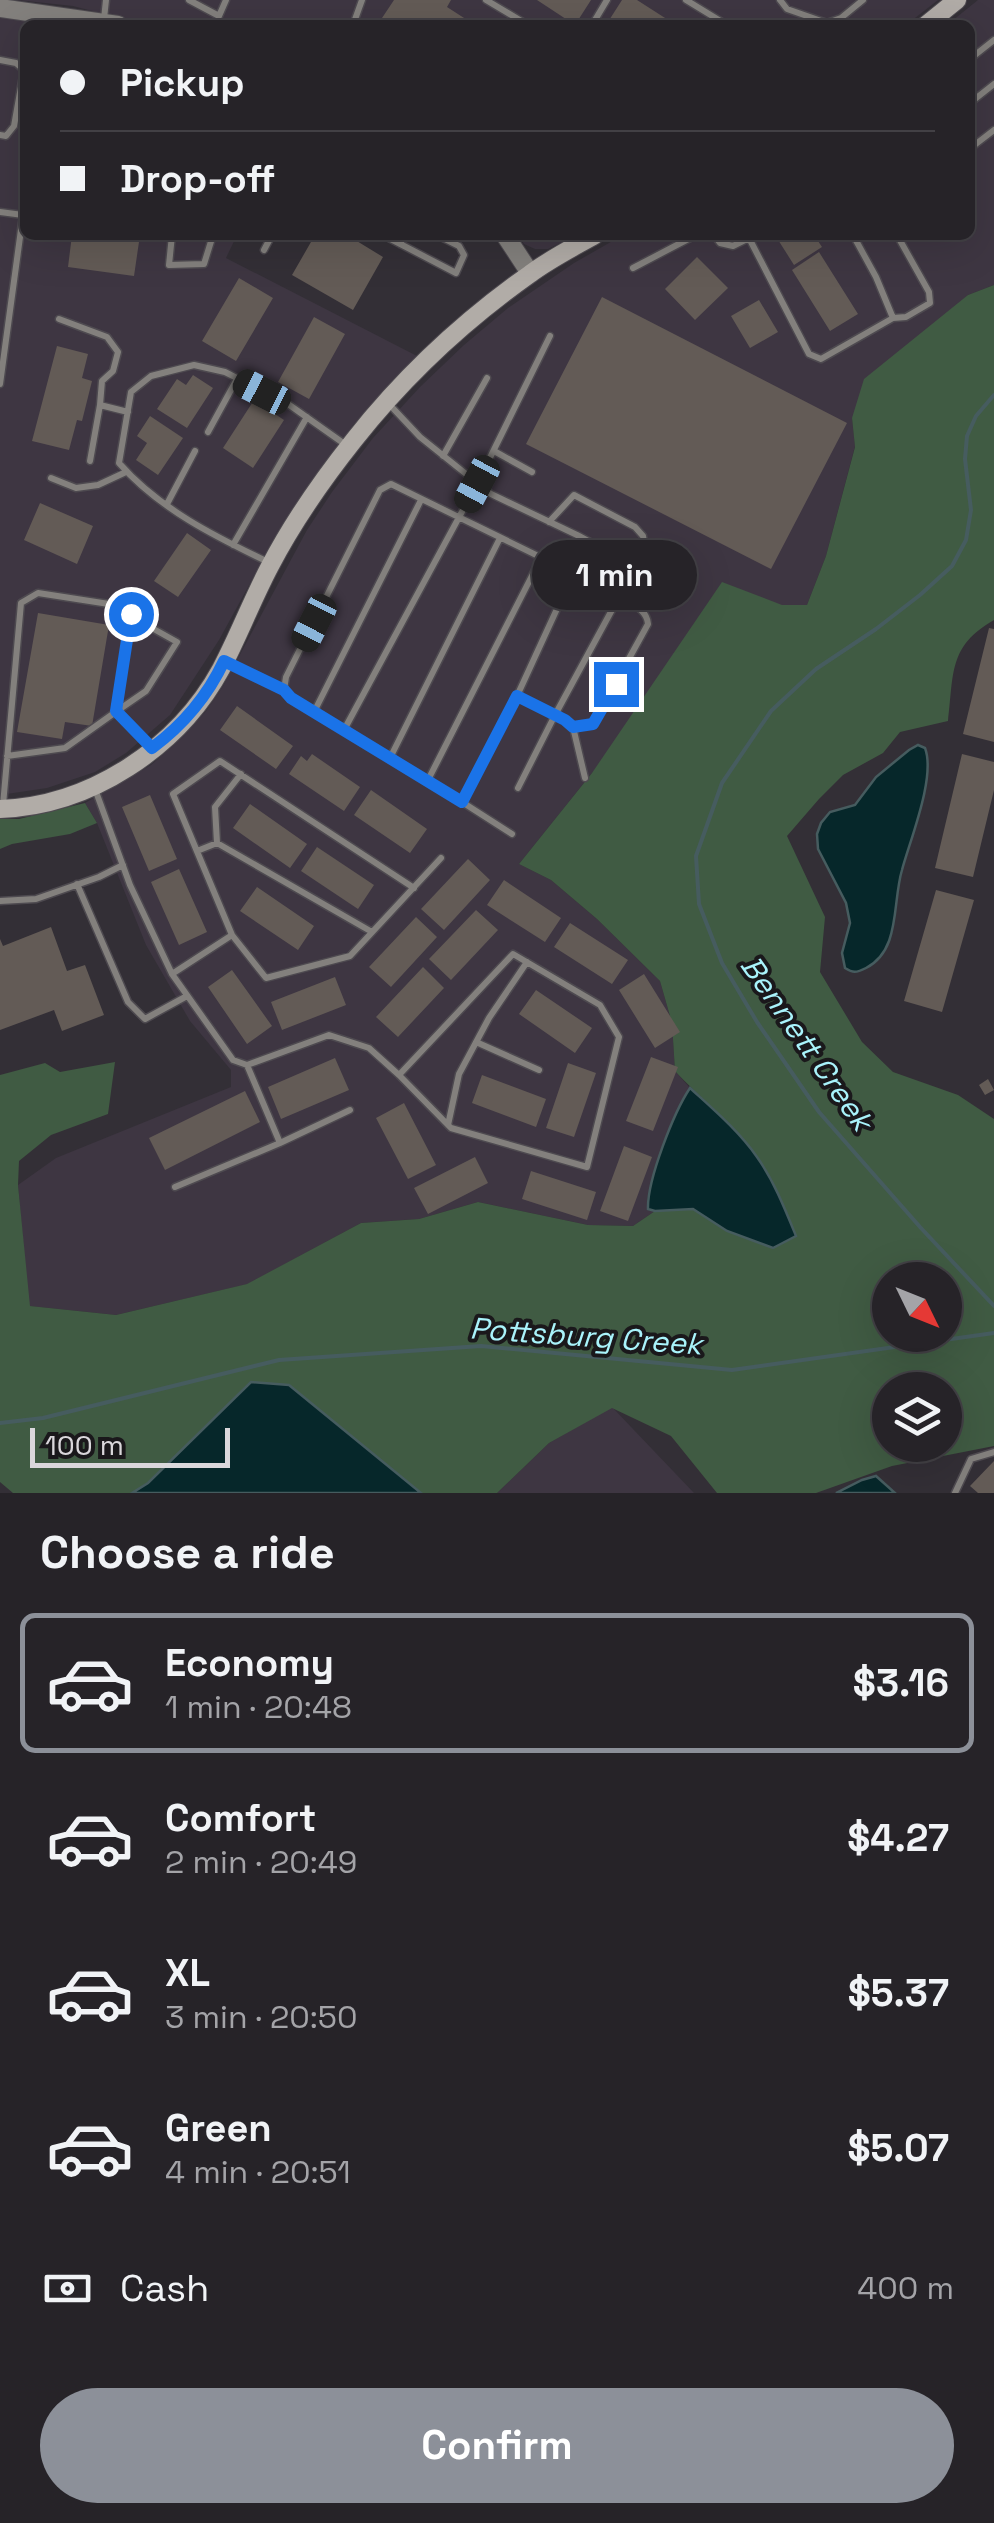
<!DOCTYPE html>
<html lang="en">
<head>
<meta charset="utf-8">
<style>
	body { margin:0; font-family:"Space Grotesk",sans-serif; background:#2e2b30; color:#f1f3f6; height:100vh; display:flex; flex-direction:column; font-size:38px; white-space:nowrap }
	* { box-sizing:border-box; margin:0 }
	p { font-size:32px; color:#a4a4a8 }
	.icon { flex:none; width:55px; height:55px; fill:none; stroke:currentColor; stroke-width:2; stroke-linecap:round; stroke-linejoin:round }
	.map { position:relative; height:1493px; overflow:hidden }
	.sheet { display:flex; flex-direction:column; background:#262328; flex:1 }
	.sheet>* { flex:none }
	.banner { position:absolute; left:20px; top:20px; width:955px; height:220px; border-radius:15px; box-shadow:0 10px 40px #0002,0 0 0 2px #424045; display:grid; align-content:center; height:220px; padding:0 40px; background:#262328 }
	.needle { width:65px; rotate:133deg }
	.fabs { position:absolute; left:872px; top:1262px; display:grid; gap:20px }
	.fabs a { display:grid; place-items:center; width:90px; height:90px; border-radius:50%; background:#262328; box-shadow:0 10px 40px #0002,0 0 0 2px #424045; font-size:50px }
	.scale { position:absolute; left:30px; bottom:25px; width:200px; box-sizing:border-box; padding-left:10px; border:5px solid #dad7db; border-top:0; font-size:28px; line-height:35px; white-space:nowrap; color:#dad7db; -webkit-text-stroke:8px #1a181b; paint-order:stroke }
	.end { position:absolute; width:45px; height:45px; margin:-22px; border:12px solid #1a73e8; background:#fff; box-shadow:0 0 0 5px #fff }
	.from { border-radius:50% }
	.bubble { position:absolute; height:70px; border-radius:35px; background:#262328; box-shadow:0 10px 40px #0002,0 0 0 2px #424045; font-size:32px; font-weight:800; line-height:70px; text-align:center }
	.car { position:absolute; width:30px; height:60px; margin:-30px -15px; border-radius:12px; box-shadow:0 0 8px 2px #0007; background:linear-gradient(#222 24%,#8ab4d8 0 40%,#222 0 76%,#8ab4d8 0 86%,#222 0) }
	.banner b { display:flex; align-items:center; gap:35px; height:95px; font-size:38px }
	.banner b+b { border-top:2px solid #424045 }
	.banner i { width:25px; height:25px; background:#f1f3f6 }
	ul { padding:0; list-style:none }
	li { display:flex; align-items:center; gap:30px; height:140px; margin:0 20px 15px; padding:0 20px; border:5px solid transparent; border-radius:15px }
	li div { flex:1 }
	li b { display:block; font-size:38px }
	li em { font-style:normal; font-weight:800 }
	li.active { border-color:#8c9099 }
	li>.icon { width:90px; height:90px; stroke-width:1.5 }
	h2 { padding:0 40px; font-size:45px; line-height:120px }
	.pay { display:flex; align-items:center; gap:25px; height:110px; padding:0 40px; font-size:38px }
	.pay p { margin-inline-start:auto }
	.action { display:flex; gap:20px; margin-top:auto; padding:20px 40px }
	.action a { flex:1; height:115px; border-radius:60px; background:#8c9099; color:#fff; font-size:40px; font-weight:800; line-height:115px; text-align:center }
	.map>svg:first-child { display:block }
	.built { fill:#3e3642 }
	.green { fill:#405b43; fill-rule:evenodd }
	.water { fill:#06272a; stroke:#465c5f; stroke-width:2.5 }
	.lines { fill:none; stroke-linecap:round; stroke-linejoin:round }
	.stream { stroke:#465c5f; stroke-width:4 }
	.building { fill:#635b56 }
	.service-casing { stroke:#4e4a50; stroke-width:9 }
	.tertiary-casing { stroke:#4e4a50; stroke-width:20 }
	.secondary-casing { stroke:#4e4a50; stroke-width:20 }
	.service { stroke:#83807d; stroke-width:6 }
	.tertiary { stroke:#83807d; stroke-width:18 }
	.secondary { stroke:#b1aca7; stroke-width:18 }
	.route { stroke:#1a73e8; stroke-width:12 }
	.labels { text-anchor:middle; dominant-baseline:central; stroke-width:8; stroke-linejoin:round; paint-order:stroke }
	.water-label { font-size:30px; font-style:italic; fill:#a9f3fb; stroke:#1a181b }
</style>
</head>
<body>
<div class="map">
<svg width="994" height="1493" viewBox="0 0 994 1493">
	<rect width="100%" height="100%" fill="#332f36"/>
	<path class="built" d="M17,0H938L906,25H146L73,6Z
		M978,0H994V285L968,295L852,418L855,446L826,556L807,605H782L592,773L519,864L551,880L597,919L660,981L672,1023L675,1071L690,1088L683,1099L658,1162L647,1198L648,1209L655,1211L633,1226L588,1225L478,1202L419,1219L361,1223L248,1284L116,1315L29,1306L18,1185L56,1158L231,1087V1070L190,1021L146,945L97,823L85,803L151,765L179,740L206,711L223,686L307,530L332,492L373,438L420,387L464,345L508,308L574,263L623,235H970V25H947Z
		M0,17L61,25H25V235H237L226,258L417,356L353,425L308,487L270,547L219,640L170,715L126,753L95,772L47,788L0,795Z
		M518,235H577L548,249H535L524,244Z
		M612,1407L694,1493H497L549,1443Z"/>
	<path class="green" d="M994,285V620C948,646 954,674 948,721L900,732L883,753L843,775L819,799L787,836L825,917L820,972L862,1042L893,1072L958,1095L994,1119V1446L892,1466L816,1493H717L671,1436L612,1408L549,1443L497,1493H421L289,1386L132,1493H13L0,1482V1075L45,1063L60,1072L115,1062L108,1114L51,1135L19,1161L18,1185L30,1306L116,1315L247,1284L361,1223L419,1219L478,1202L588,1225L633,1226L655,1211L693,1209L727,1231L795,1236C784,1209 774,1181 757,1157C735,1125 702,1100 675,1071L672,1023L660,981L597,919L551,880L519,864L592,773L722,582L782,605H807L826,556L855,447L852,418L864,379L968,295ZM890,1280H945V1335H890ZM890,1390H945V1445H890Z
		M85,803L97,823L70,834L12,844L0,849V819H19Z"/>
	<path class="water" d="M918,745L925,748C936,777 910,840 902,870C892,903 901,950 866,968C856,973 853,973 845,968L842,953L850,923L846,903L818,849L817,834L821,823L830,812L855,805L876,777L909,750Z
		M690,1088C713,1109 739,1131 757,1157C774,1181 785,1209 796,1236L773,1248L727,1231L693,1209L655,1211L648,1209C647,1180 674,1112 690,1088Z
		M251,1382L289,1385L421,1493H132L148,1483Z
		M876,1476L895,1493H836L862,1480Z"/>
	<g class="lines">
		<path class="stream" d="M994,395L976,416L967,436L965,459L971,510L966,540L952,566L920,595L876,629L816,669L771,711L722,783L696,856L699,904L722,963L757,1022L819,1112L920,1227L994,1306
			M0,1423L43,1418L279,1360L481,1346L732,1370L994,1333"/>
	</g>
	<path class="building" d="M394,0H451L447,7L475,25H384L382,18Z
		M537,0H591L575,25Z
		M622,0H637L676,25H606Z
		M72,235H140L134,276L68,267Z
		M315,235H347L383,257L353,310L292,275Z
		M775,235H814L822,247L794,265Z
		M819,252L858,314L830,331L792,270Z
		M697,257L728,288L695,320L665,289Z
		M239,278L273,298L236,361L202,341Z
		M602,297L847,423L771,569L526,444Z
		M759,300L778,332L750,348L731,316Z
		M314,317L345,334L309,399L278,382Z
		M57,346L88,354L82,378L92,381L82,421L77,420L69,450L32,441Z
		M193,375L213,388L187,428L157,409L177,379L186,385Z
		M254,400L284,420L253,468L223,448Z
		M150,416L183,438L158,475L136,460L147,443L137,436Z
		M40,503L93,526L77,564L24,540Z
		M187,533L211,550L178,597L154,581Z
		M38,613L109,625L92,726L65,722L62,739L17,732Z
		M989,628L994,629V742L963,734Z
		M237,706L293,746L276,769L220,730Z
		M312,754L360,787L344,811L289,774L301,756L307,761Z
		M962,754L994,762V790L973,877L935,868Z
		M371,790L427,829L410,853L354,815Z
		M150,795L177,859L149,871L122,807Z
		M250,804L307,844L290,868L233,828Z
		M317,847L374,885L358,909L301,871Z
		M468,859L490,880L444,930L421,909Z
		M179,869L207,932L179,945L151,882Z
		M504,880L561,918L545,942L487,905Z
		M257,887L314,926L298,950L240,911Z
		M936,890L974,900L942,1012L904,1001Z
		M476,910L498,930L451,980L429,959Z
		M416,917L437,937L391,987L369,967Z
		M570,923L628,960L612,984L554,947Z
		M51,927L67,971L85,965L104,1015L62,1031L54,1010L0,1030V939L3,946Z
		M423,967L444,988L398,1037L376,1017Z
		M232,970L272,1026L247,1044L208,987Z
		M644,974L680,1032L655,1048L619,990Z
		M335,977L346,1005L282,1030L271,1002Z
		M536,990L592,1028L575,1053L519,1014Z
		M651,1057L678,1067L653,1131L626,1121Z
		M335,1058L349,1090L281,1119L268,1087Z
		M568,1063L596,1073L574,1137L546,1128Z
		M482,1075L546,1099L536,1127L472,1103Z
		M988,1079L994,1090L985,1095L979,1085Z
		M245,1091L260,1122L165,1170L149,1138Z
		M404,1103L436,1165L408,1179L376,1118Z
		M624,1146L652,1157L628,1221L600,1211Z
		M475,1157L488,1183L428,1214L414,1188Z
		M531,1171L596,1192L587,1220L522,1199Z
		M994,1461V1493H978L970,1486Z"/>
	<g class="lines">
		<g class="service-casing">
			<path id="service" d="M189,0L219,16L226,0
				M486,0L528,25
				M686,0L727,25
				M780,0L787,9L827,23L841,18L863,0
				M104,19L106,0
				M353,25L362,0
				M592,25L607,0
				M970,59L994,40
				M0,60L16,63L24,70L14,126L6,136L0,135
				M970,103L994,84
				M970,145L972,147L994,130
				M0,212L23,215L0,384
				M172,235L169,265L204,264L213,235
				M383,235L456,273L464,255L459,246L437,235
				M714,235L720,243L733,246L749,238L809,354L821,359L893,318L906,317L930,303L929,292L897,235
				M853,235L876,277L893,318
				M400,244L405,235
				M264,250L272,235
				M633,268L696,235
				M59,319L107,337L118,352L113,371L102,381L100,405
				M388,403L420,437L491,494L577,535L686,594
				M208,432L237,379
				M494,451L532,472
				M443,456L487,378
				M90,461L100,405L128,412
				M51,478L76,488L98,485L126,472
				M391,484L620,596C631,604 647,609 648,624L593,724L573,727L565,720L517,696L462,802L291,698L284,690L286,677L380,490Z
				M167,504L195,451
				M233,545L307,417
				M270,563C216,537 159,509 119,463L131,392L151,376L194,365L225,372L288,404L346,445
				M227,662L284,690
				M517,696L573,574
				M314,712L421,500
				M573,727L585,778
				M344,730L477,484L550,336
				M7,756L65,748L117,711L131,615
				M390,758L500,538
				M428,780L541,558
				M518,788L555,715L645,549L643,536L635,527L574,495L549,522
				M95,789L130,885L172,974L233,1060L247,1065L329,1035L369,1048L399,1075L451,1128L587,1167L619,1037L600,1005L513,954L399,1075
				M462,802L512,834
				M3,805L21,603L38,593L109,604L177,642L146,691L117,711L152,748
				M217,843L215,807L241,774
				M197,851L217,843L372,932
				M77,884L128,1002L145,1019L187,996
				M0,901L36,899L99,877L123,865
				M232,935L173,794L220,761L414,888
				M172,974L232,935L266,978L350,956L441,858
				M476,1042L539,1070
				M448,1125L459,1074L489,1018L527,962
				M280,1143L350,1110
				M175,1187L280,1143L247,1065
				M955,1493L971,1459L994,1452"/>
		</g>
		<g class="tertiary-casing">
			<path id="tertiary" d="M0,8L118,25
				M505,235L530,273"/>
		</g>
		<g class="secondary-casing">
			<path id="secondary" d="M926,25L957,0
				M0,809C90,806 178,748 221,669C239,635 252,600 270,566C293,522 323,479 354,440C403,378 465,320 530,274C550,259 574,247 595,235"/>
		</g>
		<use href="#service" class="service"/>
		<use href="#tertiary" class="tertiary"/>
		<use href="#secondary" class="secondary"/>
	</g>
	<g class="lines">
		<path class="route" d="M131,614L116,711L152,748C183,725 208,695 224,661L284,690L291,698L462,802L517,696L565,720L573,727L593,724L616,684"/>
	</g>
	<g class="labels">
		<g class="water-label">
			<text transform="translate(807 1043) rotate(55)">Bennett Creek</text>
			<text transform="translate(586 1336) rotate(4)">Pottsburg Creek</text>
		</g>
	</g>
</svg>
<div class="fabs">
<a><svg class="needle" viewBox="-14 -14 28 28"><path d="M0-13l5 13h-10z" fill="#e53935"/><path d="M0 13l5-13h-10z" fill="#a4a4a8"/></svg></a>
<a><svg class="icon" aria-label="layers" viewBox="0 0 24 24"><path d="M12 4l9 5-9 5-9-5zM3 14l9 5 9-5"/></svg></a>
</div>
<div class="scale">100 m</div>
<i class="end from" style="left:131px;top:614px"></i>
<i class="end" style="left:616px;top:684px"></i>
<div class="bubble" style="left:532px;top:540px;width:165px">1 min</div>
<i class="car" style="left:262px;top:392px;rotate:297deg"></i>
<i class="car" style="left:477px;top:484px;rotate:208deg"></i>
<i class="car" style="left:314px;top:623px;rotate:207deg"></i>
<div class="banner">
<b><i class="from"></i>Pickup</b>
<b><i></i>Drop-off</b>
</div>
</div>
<section class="sheet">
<h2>Choose a ride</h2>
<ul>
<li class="active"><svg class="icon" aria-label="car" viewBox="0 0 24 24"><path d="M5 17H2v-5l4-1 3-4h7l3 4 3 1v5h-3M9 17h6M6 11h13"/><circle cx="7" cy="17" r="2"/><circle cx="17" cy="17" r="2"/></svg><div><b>Economy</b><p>1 min · 20:48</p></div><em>$3.16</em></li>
<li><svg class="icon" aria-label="car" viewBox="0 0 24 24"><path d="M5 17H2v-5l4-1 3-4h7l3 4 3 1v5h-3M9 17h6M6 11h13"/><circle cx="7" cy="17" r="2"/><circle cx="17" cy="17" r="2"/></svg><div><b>Comfort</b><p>2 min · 20:49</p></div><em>$4.27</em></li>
<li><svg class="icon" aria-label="car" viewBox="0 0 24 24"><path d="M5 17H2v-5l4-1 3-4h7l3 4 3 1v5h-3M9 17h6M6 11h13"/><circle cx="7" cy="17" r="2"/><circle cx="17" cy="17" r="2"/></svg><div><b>XL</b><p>3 min · 20:50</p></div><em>$5.37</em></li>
<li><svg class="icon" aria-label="car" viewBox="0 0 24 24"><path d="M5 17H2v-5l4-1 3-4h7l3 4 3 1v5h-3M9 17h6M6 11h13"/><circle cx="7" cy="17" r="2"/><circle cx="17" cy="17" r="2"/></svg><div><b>Green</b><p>4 min · 20:51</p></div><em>$5.07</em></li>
</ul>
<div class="pay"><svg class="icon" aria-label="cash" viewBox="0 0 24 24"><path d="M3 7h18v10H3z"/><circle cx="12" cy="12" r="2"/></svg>Cash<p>400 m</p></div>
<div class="action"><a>Confirm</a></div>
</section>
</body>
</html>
